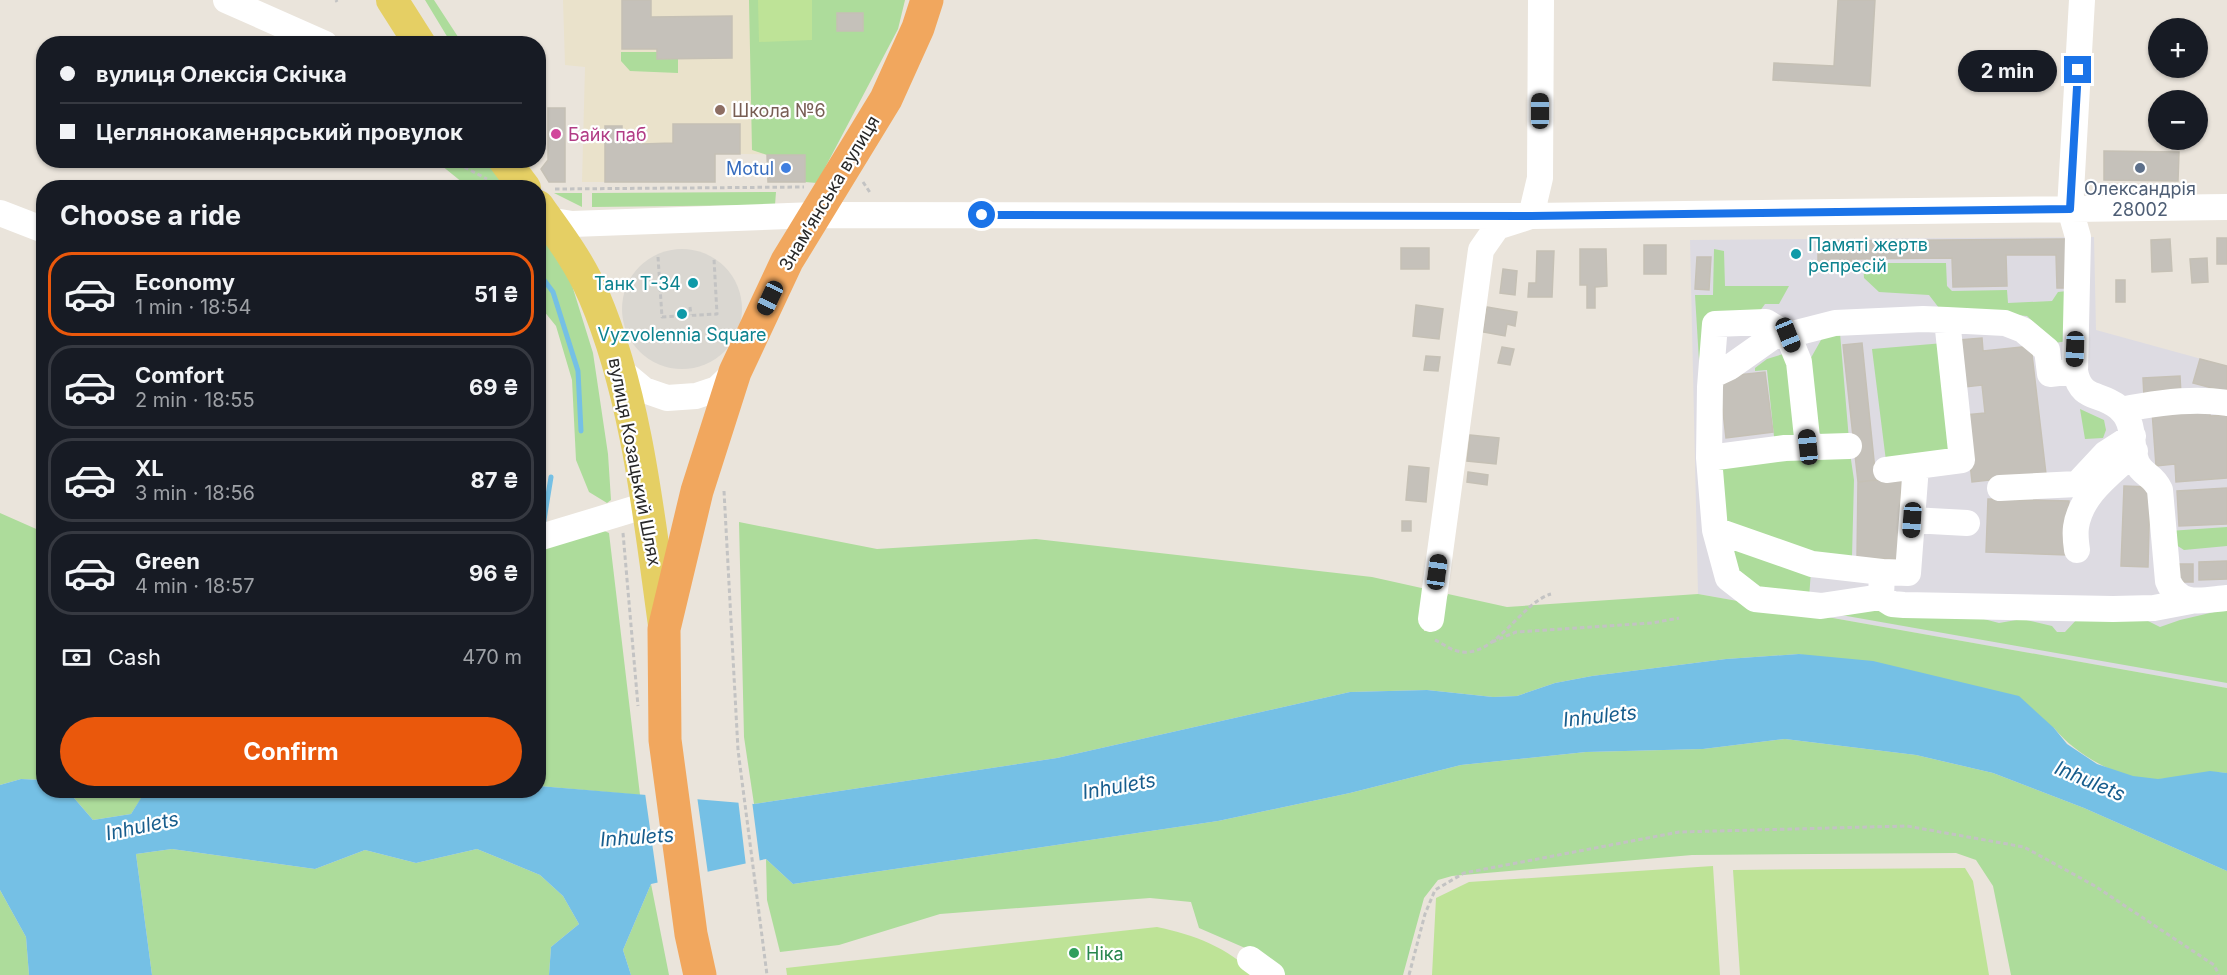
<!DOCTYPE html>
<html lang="en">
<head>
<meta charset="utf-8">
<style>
	body { margin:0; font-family:Inter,sans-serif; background:#20242c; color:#f1f3f6; height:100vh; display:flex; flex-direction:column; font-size:22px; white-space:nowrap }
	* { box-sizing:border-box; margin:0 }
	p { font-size:20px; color:#9ea1a6 }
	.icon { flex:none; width:33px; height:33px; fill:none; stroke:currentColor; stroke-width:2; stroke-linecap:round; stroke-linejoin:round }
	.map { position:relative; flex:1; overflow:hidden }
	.sheet { position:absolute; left:36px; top:180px; width:510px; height:618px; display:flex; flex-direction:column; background:#171b24; border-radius:24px; box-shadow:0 2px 4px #0004 }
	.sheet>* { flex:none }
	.banner { position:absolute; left:36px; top:36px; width:510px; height:132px; border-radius:24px; box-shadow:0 2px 4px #0004; display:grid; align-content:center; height:132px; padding:0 24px; background:#171b24 }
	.controls { position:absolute; left:2148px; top:18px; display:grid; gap:12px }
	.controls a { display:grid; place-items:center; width:60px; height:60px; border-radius:50%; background:#171b24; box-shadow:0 2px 4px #0004; font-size:30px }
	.end { position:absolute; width:27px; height:27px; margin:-14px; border:8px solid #1a73e8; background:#fff; box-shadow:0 0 0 3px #fff }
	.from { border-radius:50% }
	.bubble { position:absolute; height:42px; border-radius:21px; background:#171b24; box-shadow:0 2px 4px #0004; font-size:20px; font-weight:700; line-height:42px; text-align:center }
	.car { position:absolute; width:18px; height:36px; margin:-18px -9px; border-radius:8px; box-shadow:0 0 4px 2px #0007; background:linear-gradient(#222 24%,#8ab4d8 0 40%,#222 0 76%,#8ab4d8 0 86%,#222 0) }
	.banner b { display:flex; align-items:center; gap:21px; height:57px; font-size:22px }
	.banner b+b { border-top:2px solid #363941 }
	.banner i { width:15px; height:15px; background:#f1f3f6 }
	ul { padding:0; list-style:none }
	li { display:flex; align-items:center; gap:18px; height:84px; margin:0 12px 9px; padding:0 12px; border:3px solid #363941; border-radius:24px }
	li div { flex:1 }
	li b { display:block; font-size:22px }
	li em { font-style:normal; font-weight:700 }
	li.current { border-color:#ea580c }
	li>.icon { width:54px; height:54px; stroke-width:1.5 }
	h2 { padding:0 24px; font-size:27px; line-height:72px }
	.pay { display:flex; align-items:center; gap:15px; height:66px; padding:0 24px; font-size:22px }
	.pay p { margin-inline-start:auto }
	.cta { display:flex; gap:12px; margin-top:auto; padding:12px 24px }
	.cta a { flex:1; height:69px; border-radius:36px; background:#ea580c; color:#fff; font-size:24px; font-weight:700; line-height:69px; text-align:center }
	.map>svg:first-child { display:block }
	.industrial { fill:#dddbe2 }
	.education { fill:#eae2cb }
	.green { fill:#addc9b }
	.pitch { fill:#bee397 }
	.plaza { fill:#dad7d1 }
	.water { fill:#75c0e5 }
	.pier { fill:#eae4db }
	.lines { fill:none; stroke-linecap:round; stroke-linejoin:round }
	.stream { stroke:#75c0e5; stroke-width:5 }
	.building { fill:#c5c1ba; stroke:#c5c0b5; stroke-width:1.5 }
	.path { stroke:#c3c3c3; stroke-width:3; stroke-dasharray:4.5 3; stroke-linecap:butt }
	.minor { stroke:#fff; stroke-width:26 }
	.major { stroke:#e5cf64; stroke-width:32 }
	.highway { stroke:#f1a75e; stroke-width:33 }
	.route { stroke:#1a73e8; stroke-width:8 }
	.education-dot { fill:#8d6e63; stroke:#fff; stroke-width:2 }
	.hotel-dot { fill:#d1479c; stroke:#fff; stroke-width:2 }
	.shop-dot { fill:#3f7fe0; stroke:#fff; stroke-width:2 }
	.service-dot { fill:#5c6f8a; stroke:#fff; stroke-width:2 }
	.culture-dot { fill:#0f9aa8; stroke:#fff; stroke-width:2 }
	.leisure-dot { fill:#2e9e5b; stroke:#fff; stroke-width:2 }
	.labels { text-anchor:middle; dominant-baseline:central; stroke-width:4.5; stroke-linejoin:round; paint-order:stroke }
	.education-label { font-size:18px; fill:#785e54; stroke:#fff; text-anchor:start }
	.hotel-label { font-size:18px; fill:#b23c85; stroke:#fff; text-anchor:start }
	.shop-label { font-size:18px; fill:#366cbe; stroke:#fff; text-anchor:end }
	.service-label { font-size:18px; fill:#4e5e75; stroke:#fff }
	.street-label { font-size:18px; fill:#282828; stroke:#fff }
	.culture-label { font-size:18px; fill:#0d838f; stroke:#fff; text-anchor:start }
	.leisure-label { font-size:18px; fill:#27864d; stroke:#fff; text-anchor:start }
	.water-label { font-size:20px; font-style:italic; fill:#175d8d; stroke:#fff }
</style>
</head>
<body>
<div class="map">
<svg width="2227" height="975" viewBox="0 0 2227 975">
	<rect width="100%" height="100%" fill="#eae4db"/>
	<path class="industrial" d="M2094,237L2096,330L2227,366V688L1698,594L1690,240Z"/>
	<path class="education" d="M563,0H905L898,29L805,182V155L740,154H715V182H582L585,67L565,65Z"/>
	<path class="green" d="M425,0H434L462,43H451Z
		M749,0H905L898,29L817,183L805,182V155H767L752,150Z
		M621,52H657V59H678V73L630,71L621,61Z
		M436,161H490L511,187H468Z
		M776,192L775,205L592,207V193Z
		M554,193H582V207Z
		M538,230L571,282L593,353L608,454L611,500L607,503L589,492L576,460L572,380L556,326L539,305Z
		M1714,249L1724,251L1725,286H1789L1779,304H1765L1754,319H1707L1699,361L1695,295H1713Z
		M1863,263H1946L1947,286L1952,291L2007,290L2008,303L2052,301L2058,292L2067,291V341L2055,343L2027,316L1939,308L1929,295L1879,292L1864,278Z
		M1825,333H1840L1849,440L1828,439L1818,432L1808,363Z
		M1944,343L1957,451L1886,461L1872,349Z
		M1783,354L1790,363L1801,432L1775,446L1767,370L1755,371V368L1767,359Z
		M2080,409L2104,420L2106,430L2103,438L2085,439Z
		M1850,453L1854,480L1852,557L1807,556L1728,529L1714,468Z
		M0,513L43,532L44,780L21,779L0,785Z
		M739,522L877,549L1036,539L1372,577L1426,589L1424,631H1434L1448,594L1507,607L1698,594L2227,688V773C2201,770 2183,778 2159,779C2121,781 2077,756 2054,728L1799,654L1726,659L1592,676L1555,683L1517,696L1493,697L1427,690L1350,692L1057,758L754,804L744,737Z
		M2227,527V546L2184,550L2173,543L2169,531Z
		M598,528L609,533L640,795L539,786L538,547Z
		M1738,548L1811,571L1809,598L1755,595L1734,576L1731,554Z
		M1872,604L1961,613L1999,623L2022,619L2052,626L2057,632H2065L2079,617L2142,618L2160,627L2180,620L2227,609V683L1841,615Z
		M1785,739L1916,755L1993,773L2084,808L2227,871V975H2011L1993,886L1976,860L1956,853L1692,855L1452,876L1438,880L1424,898L1403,975H1284L1252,951L1199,928L1191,902L1150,898L940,914L839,945L780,952L767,900L766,859L793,884L1218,821L1350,793L1461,765L1586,752L1703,749Z
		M68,791H146L131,814L93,820Z
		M172,849L315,869L365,850L416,863L477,849L540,875L563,896L579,924L551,947L549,975H152L136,854Z
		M651,884L669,975H631L623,950Z
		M0,890L26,937L29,975H0Z"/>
	<path class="pitch" d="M758,0H812V40L759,42Z
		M1713,866L1720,975H1432L1436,898L1469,882Z
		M1965,868L1973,881L1989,975H1740L1733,870Z
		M1157,927C1195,935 1227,947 1255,975H787L786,968Z"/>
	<path class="plaza" d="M622 309a60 60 0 1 1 120 0a60 60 0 1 1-120 0Z"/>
	<path class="water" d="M1799,654L1873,661L2019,696L2054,728L2067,744L2097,764L2133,776L2158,779L2210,771L2227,773V871L2084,808L1993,773L1916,755L1785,739L1703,749L1586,752L1461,765L1350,793L1218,821L793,884L766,859L651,884L623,950L631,975H549L551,947L579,924L563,896L540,875L477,849L416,863L365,850L315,869L172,849L136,854L152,975H29L26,937L0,890V785L21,779L43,780L44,790L68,791L93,820L131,814L146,790H538L539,786L754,804L1057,758L1350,692L1427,690L1493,697L1517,696L1555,683L1592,676L1726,659Z"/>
	<path class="pier" d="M645,793L697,796L708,874L658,885Z
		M738,799L752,801L760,863L746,866Z"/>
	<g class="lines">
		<path class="stream" d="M538,272L553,292L578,371L581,431
			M543,526L551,477
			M538,570L544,544"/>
	</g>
	<path class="building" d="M622,0H651V17L732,16V58L657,59V49H622Z
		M1838,0H1875L1870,86L1773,80L1774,63L1834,66Z
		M837,13H863V31H837Z
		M548,108H565V182H549L541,169L548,160Z
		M673,124H740V154H715V182H605V126H622V131H641V144L673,143Z
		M2104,151L2179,152L2178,181L2104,180Z
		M767,155H805V182H768Z
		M2217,238H2227V264H2217Z
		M2063,239H2074L2072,288H2057L2056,255H2006L2007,286L1953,287L1952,258L1851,259L1852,267L1818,268V241Z
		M2170,239L2172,271L2152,272L2151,240Z
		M1644,245H1666V274H1644Z
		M1401,248H1429V269H1401Z
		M1580,249H1606L1607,286L1595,287V308H1587V285H1580Z
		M1537,251H1554L1552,297H1528L1529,283H1536Z
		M1697,257H1711L1709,290L1695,289Z
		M2207,258L2208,282L2192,283L2190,259Z
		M1503,269L1517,271L1515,295L1500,293Z
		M2116,280H2125V302H2116Z
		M1416,305L1443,309L1439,339L1413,336Z
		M1487,307L1517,312L1515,326L1507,324L1505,336L1483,332Z
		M1982,338L1983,351L2031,346L2046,474L1972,482L1965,415L1985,413L1982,385L1965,387L1959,340Z
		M1862,343L1876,480L1858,482L1843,345Z
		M1502,347L1514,349L1510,365L1498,363Z
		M1426,356L1440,357L1438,371L1424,370Z
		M2200,359L2227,366V392L2193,383Z
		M1765,372L1773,432L1726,438L1719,377Z
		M2180,376L2181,395L2144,397L2143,378Z
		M2210,407V416L2227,415V478L2176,482L2175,464L2156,466L2152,411Z
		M1470,435L1499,438L1496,464L1467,461Z
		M1409,466L1429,468L1426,502L1406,500Z
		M1468,472L1488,475L1487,485L1467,482Z
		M1876,480L1901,481L1899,559L1857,558L1858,482Z
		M2124,486L2150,487L2148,567L2121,566Z
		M2227,488V524L2179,526L2177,491Z
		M1988,499L2069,501L2067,555L1986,552Z
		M1402,521H1411V531H1402Z
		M2227,561V579L2199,580V562Z
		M2179,564H2193V582H2180Z"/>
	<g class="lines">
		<path class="path" d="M336,0L337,2
			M451,160L487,179
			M863,182L871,194
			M555,189L804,187
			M658,257L662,317L717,314L714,259
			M690,307L691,315
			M724,491L738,750L767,975
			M623,533L638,706
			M1435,640C1442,643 1449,649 1457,651C1494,661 1520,603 1551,594
			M1492,642L1516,632L1652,623L1679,618
			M1409,975L1425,914L1435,890L1464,873L1679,832L1907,826L2024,847L2095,886L2214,965L2219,975"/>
		<path class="minor" d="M226,0L325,44
			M2082,0L2070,209L2078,237L2075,371C2081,401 2099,392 2118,407C2137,422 2129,444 2137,463C2143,476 2153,474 2160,490L2168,581C2179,608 2203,600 2227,598
			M0,213L44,230
			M548,220L572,224L815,215L1531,216L2227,207
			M1788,335L1799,362L1808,447
			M620,370L644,390L667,398L696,396L717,389L735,372
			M1711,376L1730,367L1781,331
			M2121,410C2154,403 2193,397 2227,403
			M1709,458L1785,448L1849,446
			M1886,470L1962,460L1947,320
			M2000,488L2077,484L2105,454L2133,436
			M1912,520L1967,523
			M1715,530L1812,564L1882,572L1881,597L1821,606L1755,599L1728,578L1715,530L1709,458L1710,387L1715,324L1766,322L1788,335L1835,323L1923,319L1947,320L2005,323L2023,330L2047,350L2050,374L2075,371
			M538,538L647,505
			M2077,550C2076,543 2075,534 2076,527C2081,493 2112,473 2135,451
			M1882,572L1908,573L1916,466
			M1881,597L1892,604L1904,605L2113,609L2154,608L2191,601
			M1431,619L1481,250L1497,227L1531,216L1540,178L1541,0
			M1250,959L1272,975"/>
		<path class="major" d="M392,0L420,44
			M504,160L525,188
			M538,206C559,235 580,263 594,296C637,397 649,517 664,625"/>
		<path class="highway" d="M700,975L691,934L665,740L664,629L697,491L735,372L787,261L886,99L918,28L927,0"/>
	</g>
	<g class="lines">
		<path class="route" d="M982,215L1531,216L2070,209L2078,70"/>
	</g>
	<circle class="education-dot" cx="720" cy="110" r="6"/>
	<circle class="hotel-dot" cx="556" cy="134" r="6"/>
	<circle class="shop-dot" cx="786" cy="168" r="6"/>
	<circle class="service-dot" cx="2140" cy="168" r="6"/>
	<g class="culture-dot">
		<circle cx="1796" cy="254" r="6"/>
		<circle cx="693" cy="283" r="6"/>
		<circle cx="682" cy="314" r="6"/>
	</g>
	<circle class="leisure-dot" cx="1074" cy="953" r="6"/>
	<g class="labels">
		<g class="education-label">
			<text x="732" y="110">Школа №6</text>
		</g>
		<g class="hotel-label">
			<text x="568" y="134">Байк паб</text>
		</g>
		<g class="shop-label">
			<text x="774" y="168">Motul</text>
		</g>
		<g class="service-label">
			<text x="2140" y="188">Олександрія<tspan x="2140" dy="21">28002</tspan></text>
		</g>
		<g class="street-label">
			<text transform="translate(829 193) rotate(-59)">Знамʼянська вулиця</text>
			<text transform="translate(635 462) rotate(79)">вулиця Козацький Шлях</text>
		</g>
		<g class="culture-label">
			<text x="1808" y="244">Памяті жертв<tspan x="1808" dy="21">репресій</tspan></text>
			<text x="681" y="283" text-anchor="end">Танк Т-34</text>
			<text x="682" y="334" text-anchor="middle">Vyzvolennia Square</text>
		</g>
		<g class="leisure-label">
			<text x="1086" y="953">Ніка</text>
		</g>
		<g class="water-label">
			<text transform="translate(1600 716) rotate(-6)">Inhulets</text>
			<text transform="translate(2090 781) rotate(23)">Inhulets</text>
			<text transform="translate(1119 786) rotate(-10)">Inhulets</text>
			<text transform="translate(142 826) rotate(-12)">Inhulets</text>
			<text transform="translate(637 837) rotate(-4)">Inhulets</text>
		</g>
	</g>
</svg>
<div class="controls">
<a>+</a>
<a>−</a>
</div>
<i class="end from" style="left:982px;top:215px"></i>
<i class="end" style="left:2078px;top:70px"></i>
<div class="bubble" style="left:1958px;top:50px;width:99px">2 min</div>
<i class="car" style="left:1540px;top:111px;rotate:0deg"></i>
<i class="car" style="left:770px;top:298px;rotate:205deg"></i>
<i class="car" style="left:1788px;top:335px;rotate:158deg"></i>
<i class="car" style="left:2075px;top:349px;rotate:182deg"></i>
<i class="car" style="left:1808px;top:447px;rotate:354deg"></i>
<i class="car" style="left:1912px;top:520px;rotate:184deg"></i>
<i class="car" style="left:1437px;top:572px;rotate:8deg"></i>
<div class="banner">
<b><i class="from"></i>вулиця Олексія Скічка</b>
<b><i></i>Цеглянокаменярський провулок</b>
</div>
<section class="sheet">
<h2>Choose a ride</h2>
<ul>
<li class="current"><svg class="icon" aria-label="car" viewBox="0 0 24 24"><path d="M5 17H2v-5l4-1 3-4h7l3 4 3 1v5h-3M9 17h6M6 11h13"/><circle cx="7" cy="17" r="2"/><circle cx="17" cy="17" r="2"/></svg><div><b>Economy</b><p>1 min · 18:54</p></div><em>51 ₴</em></li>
<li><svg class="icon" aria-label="car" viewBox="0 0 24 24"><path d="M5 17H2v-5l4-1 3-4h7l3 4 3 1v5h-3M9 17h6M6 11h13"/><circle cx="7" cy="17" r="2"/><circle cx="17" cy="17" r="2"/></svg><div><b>Comfort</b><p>2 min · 18:55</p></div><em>69 ₴</em></li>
<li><svg class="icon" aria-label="car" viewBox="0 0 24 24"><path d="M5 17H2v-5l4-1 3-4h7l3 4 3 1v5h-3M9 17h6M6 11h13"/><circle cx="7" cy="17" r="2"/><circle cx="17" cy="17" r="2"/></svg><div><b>XL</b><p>3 min · 18:56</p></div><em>87 ₴</em></li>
<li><svg class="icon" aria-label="car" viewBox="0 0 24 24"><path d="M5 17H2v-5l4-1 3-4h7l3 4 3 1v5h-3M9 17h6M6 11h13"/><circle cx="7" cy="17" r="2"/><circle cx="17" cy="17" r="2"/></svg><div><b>Green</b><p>4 min · 18:57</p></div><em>96 ₴</em></li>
</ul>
<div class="pay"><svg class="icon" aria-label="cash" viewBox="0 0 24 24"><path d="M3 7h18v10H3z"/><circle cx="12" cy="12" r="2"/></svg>Cash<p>470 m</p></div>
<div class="cta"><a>Confirm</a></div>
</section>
</div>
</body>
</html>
